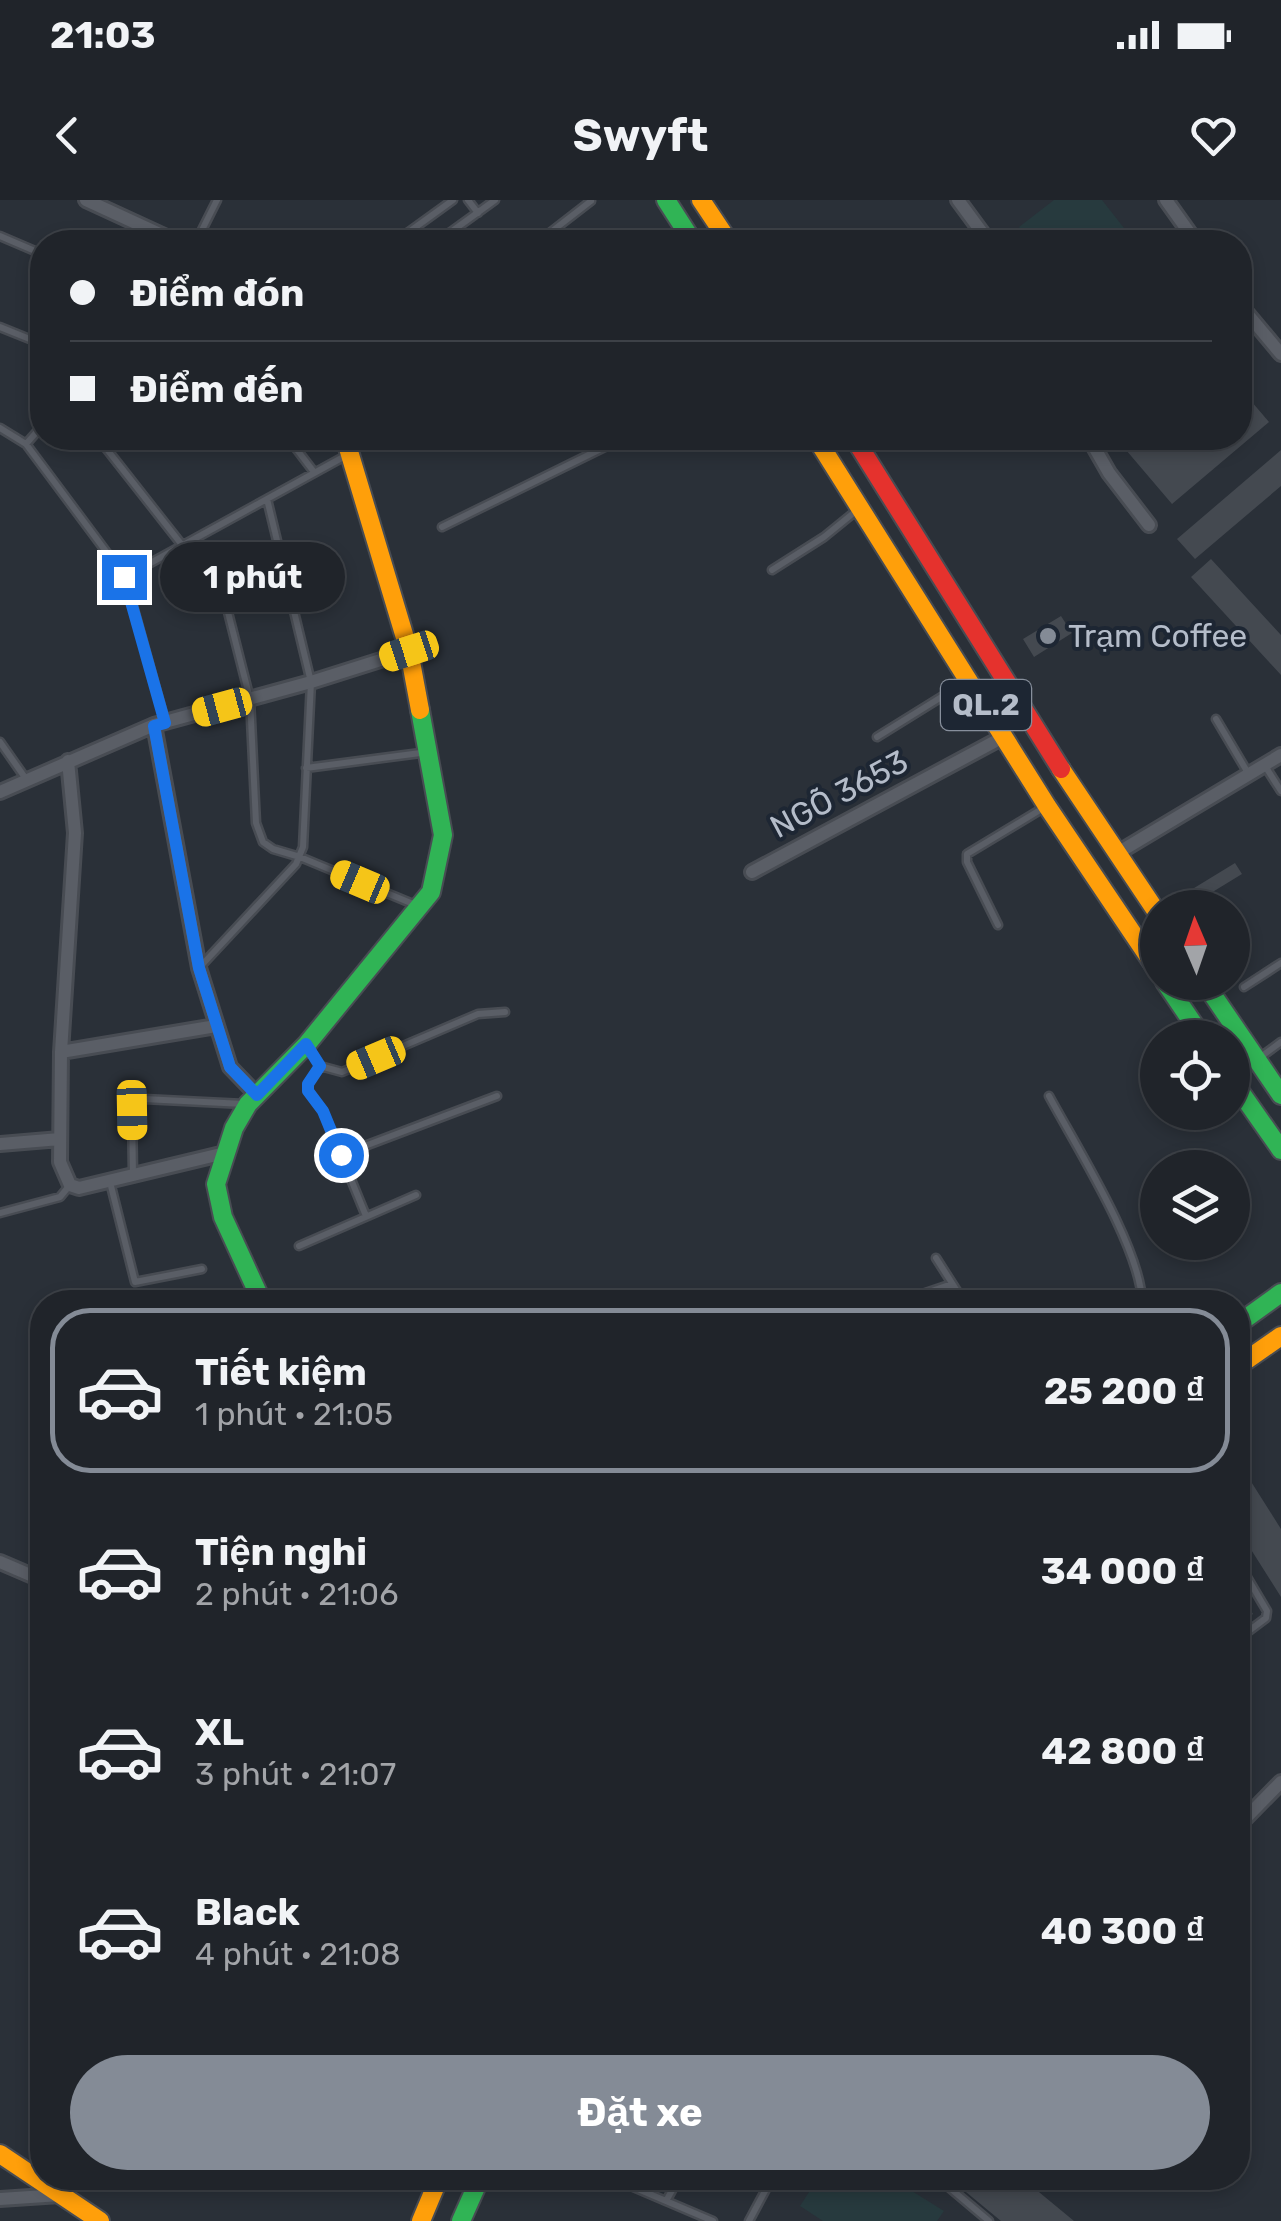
<!DOCTYPE html>
<html lang="vi">
<head>
<meta charset="utf-8">
<style>
	body { margin:0; font-family:Rubik,sans-serif; background:#2d3036; color:#f1f3f6; height:100vh; display:flex; flex-direction:column; font-size:38px; white-space:nowrap }
	* { box-sizing:border-box; margin:0 }
	p { font-size:32px; color:#a2a4a8 }
	.icon { flex:none; width:55px; height:55px; fill:none; stroke:currentColor; stroke-width:2; stroke-linecap:round; stroke-linejoin:round }
	.map { position:relative; flex:1; overflow:hidden }
	.panel { position:absolute; left:30px; top:1090px; width:1220px; height:900px; display:flex; flex-direction:column; background:#20242a; border-radius:40px; box-shadow:0 5px 15px #0003,0 0 0 2px #3d4147 }
	.panel>* { flex:none }
	.guide { position:absolute; left:30px; top:30px; width:1222px; height:220px; border-radius:40px; box-shadow:0 5px 15px #0003,0 0 0 2px #3d4147; display:grid; align-content:center; height:220px; padding:0 40px; background:#20242a }
	.needle { width:65px; rotate:358deg }
	.buttons { position:absolute; left:1140px; top:690px; display:grid; gap:20px }
	.buttons a { display:grid; place-items:center; width:110px; height:110px; border-radius:50%; background:#20242a; box-shadow:0 5px 15px #0003,0 0 0 2px #3d4147; font-size:50px }
	.end { position:absolute; width:45px; height:45px; margin:-22px; border:12px solid #1a73e8; background:#fff; box-shadow:0 0 0 5px #fff }
	.from { border-radius:50% }
	.bubble { position:absolute; height:70px; border-radius:35px; background:#20242a; box-shadow:0 5px 15px #0003,0 0 0 2px #3d4147; font-size:32px; font-weight:700; line-height:70px; text-align:center }
	.car { position:absolute; width:30px; height:60px; margin:-30px -15px; border-radius:12px; box-shadow:0 0 8px 2px #0007; background:linear-gradient(#f5c518 24%,#345 0 40%,#f5c518 0 76%,#345 0 86%,#f5c518 0) }
	.guide b { display:flex; align-items:center; gap:35px; height:95px; font-size:38px }
	.guide b+b { border-top:2px solid #3d4147 }
	.guide i { width:25px; height:25px; background:#f1f3f6 }
	ul { padding:18px 0 0; list-style:none }
	li { display:flex; align-items:center; gap:30px; height:165px; margin:0 20px 15px; padding:0 20px; border:5px solid transparent; border-radius:40px }
	li div { flex:1 }
	li b { display:block; font-size:38px }
	li em { font-style:normal; font-weight:700 }
	li.current { border-color:#848b96 }
	li>.icon { width:90px; height:90px; stroke-width:1.5 }
	.cta { display:flex; gap:20px; margin-top:auto; padding:20px 40px }
	.cta a { flex:1; height:115px; border-radius:60px; background:#848b96; color:#fff; font-size:40px; font-weight:700; line-height:115px; text-align:center }
	.status { display:flex; justify-content:space-between; align-items:center; height:70px; padding:0 50px; background:#20242a; direction:ltr }
	.status svg { height:28px; fill:currentColor }
	header { display:flex; justify-content:space-between; align-items:center; height:130px; padding:0 40px; background:#20242a; font-size:45px; font-weight:700 }
	.map>svg:first-child { display:block }
	.green { fill:#273a3e }
	.building { fill:#444950 }
	.lines { fill:none; stroke-linecap:round; stroke-linejoin:round }
	.lane-casing { stroke:#484c53; stroke-width:11 }
	.street-casing { stroke:#484c53; stroke-width:18 }
	.fast-casing { stroke:#484c53; stroke-width:22 }
	.slow-casing { stroke:#484c53; stroke-width:22 }
	.jam-casing { stroke:#484c53; stroke-width:22 }
	.lane { stroke:#5a5e66; stroke-width:6 }
	.street { stroke:#5a5e66; stroke-width:12 }
	.fast { stroke:#30b455; stroke-width:18 }
	.slow { stroke:#ff9f0a; stroke-width:18 }
	.jam { stroke:#e5322d; stroke-width:18 }
	.route { stroke:#1a73e8; stroke-width:12 }
	.poi-dot { fill:#848b96; stroke:#1d2633; stroke-width:4 }
	.labels { text-anchor:middle; dominant-baseline:central; stroke-width:8; stroke-linejoin:round; paint-order:stroke }
	.shield { fill:#1d2633; stroke:#878f9c; stroke-width:2.5 }
	.shield-label { font-size:30px; font-weight:bold; fill:#b4bcc9 }
	.poi-label { font-size:32px; fill:#b4bcc9; stroke:#1d2633; text-anchor:start }
	.street-label { font-size:32px; fill:#b4bcc9; stroke:#1d2633 }
</style>
</head>
<body>
<div class="status"><b>21:03</b><svg viewBox="0 0 49 12"><path d="M0 12V9h3v3zM5 12V6h3v6zM10 12V3h3v9zM15 12V0h3v12zM26 1h20v11H26zM47 4h2v5h-2z"/></svg></div>
<header><svg class="icon" aria-label="back" viewBox="0 0 24 24"><path d="M15 5l-7 7 7 7"/></svg>Swyft<svg class="icon" aria-label="heart" viewBox="0 0 24 24"><path d="M12 20l-8-8c-3-5 5-10 8-4 3-6 11-1 8 4z"/></svg></header>
<div class="map">
<svg width="1281" height="2021" viewBox="0 0 1281 2021">
	<rect width="100%" height="100%" fill="#2a3038"/>
	<path class="green" d="M1054,0H1102L1135,42H1031L1019,27Z
		M818,1978H891L944,2011L937,2021H823L800,2006Z"/>
	<path class="building" d="M1240,188L1269,222L1172,304L1126,250L1141,238H1240Z
		M1281,250V286L1195,359L1177,339Z
		M1211,359L1281,435V475L1191,377Z
		M1061,416L1072,433L1034,457L1023,439Z
		M1235,663L1242,674L1188,707L1181,696Z
		M1238,1261L1281,1329V1397L1238,1329Z
		M1238,1389L1253,1414L1238,1424Z
		M949,1978H1022L1074,2021H1001Z"/>
	<g class="lines">
		<g class="lane-casing">
			<path id="lane" d="M468,0L478,13
				M0,36L42,54
				M196,42L217,0
				M395,42L453,0
				M437,42L495,0
				M538,42L591,1
				M0,127L42,144
				M0,228L26,244L125,377L165,521
				M98,238L182,345
				M288,238L314,272
				M758,238H773
				M26,244L42,226
				M442,327L623,238
				M214,357L250,499L256,623L263,642L273,649L300,657L418,706
				M772,370L824,337L856,311
				M125,377L347,255
				M1216,519L1248,573
				M877,537L964,483
				M0,542L26,579
				M1265,566L1281,591
				M306,568L428,552
				M998,725L967,662V654L1045,607
				M200,767L296,664L303,647L311,482L267,299
				M1244,787L1281,763
				M307,845L320,866L342,872L478,814L505,812
				M1262,856L1281,842
				M320,866L308,884V891L323,911L366,1016
				M1049,896C1076,946 1141,1049 1142,1102
				M341,955L497,896
				M133,975L132,910L135,903L144,899L244,904
				M110,982L135,1082L202,1069
				M0,1013L60,997L70,985
				M299,1046L416,995
				M936,1058L964,1102
				M899,1102L952,1084
				M1238,1362L1267,1411L1266,1418L1238,1439
				M612,1978L713,2021
				M938,1978L989,2021
				M666,2001L679,1978
				M749,2021L772,1978"/>
		</g>
		<g class="street-casing">
			<path id="street" d="M86,0L177,42
				M958,0L989,42
				M1166,0L1196,42
				M1240,105L1281,154
				M1089,238L1109,273L1149,325
				M154,525L199,768L230,867L257,895
				M68,561L75,633L61,852L60,962L70,985L79,988L225,953
				M0,592L154,525L311,482L409,451
				M1116,654L1281,555
				M752,672L1005,536
				M61,852L216,826
				M0,944L60,939
				M0,1362L42,1380
				M1238,1626L1281,1582
				M0,1999L60,1995"/>
		</g>
		<g class="fast-casing">
			<path id="fast" d="M666,0L693,42
				M1165,782L1203,838
				M1204,782L1281,895
				M1232,880L1281,950
				M262,1102L223,1017L216,984L234,928L248,904L307,844L431,692L443,635L420,510
				M1238,1124L1281,1093
				M461,2021L480,1978"/>
		</g>
		<g class="slow-casing">
			<path id="slow" d="M701,0L729,42
				M345,238L409,451L420,510
				M816,238L1047,606L1158,771
				M1061,569L1158,714
				M1238,1166L1281,1136
				M0,1954L100,2021
				M421,2021L439,1978"/>
		</g>
		<g class="jam-casing">
			<path id="jam" d="M854,238L1061,569"/>
		</g>
		<use href="#lane" class="lane"/>
		<use href="#street" class="street"/>
		<use href="#fast" class="fast"/>
		<use href="#slow" class="slow"/>
		<use href="#jam" class="jam"/>
	</g>
	<g class="lines">
		<path class="route" d="M124,377L165,523L154,526L199,768L230,867L257,895L306,844L320,866L308,884V891L323,911L341,955"/>
	</g>
	<circle class="poi-dot" cx="1048" cy="436" r="10"/>
	<g class="labels">
		<rect class="shield" x="941" y="480" width="90" height="50" rx="8"/>
		<g class="shield-label">
			<text x="986" y="505">QL.2</text>
		</g>
		<g class="poi-label">
			<text x="1068" y="436">Trạm Coffee</text>
		</g>
		<g class="street-label">
			<text transform="translate(839 594) rotate(-28)">NGÕ 3653</text>
		</g>
	</g>
</svg>
<div class="buttons">
<a><svg class="needle" viewBox="-14 -14 28 28"><path d="M0-13l5 13h-10z" fill="#e53935"/><path d="M0 13l5-13h-10z" fill="#a2a4a8"/></svg></a>
<a><svg class="icon" aria-label="locate" viewBox="0 0 24 24"><circle cx="12" cy="12" r="6"/><path d="M12 2v4M12 18v4M2 12h4M18 12h4"/></svg></a>
<a><svg class="icon" aria-label="layers" viewBox="0 0 24 24"><path d="M12 4l9 5-9 5-9-5zM3 14l9 5 9-5"/></svg></a>
</div>
<i class="end from" style="left:341px;top:955px"></i>
<i class="end" style="left:124px;top:377px"></i>
<div class="bubble" style="left:160px;top:342px;width:185px">1 phút</div>
<i class="car" style="left:409px;top:451px;rotate:252deg"></i>
<i class="car" style="left:222px;top:507px;rotate:255deg"></i>
<i class="car" style="left:360px;top:682px;rotate:293deg"></i>
<i class="car" style="left:376px;top:858px;rotate:247deg"></i>
<i class="car" style="left:132px;top:910px;rotate:179deg"></i>
<div class="guide">
<b><i class="from"></i>Điểm đón</b>
<b><i></i>Điểm đến</b>
</div>
<section class="panel">
<ul>
<li class="current"><svg class="icon" aria-label="car" viewBox="0 0 24 24"><path d="M5 17H2v-5l4-1 3-4h7l3 4 3 1v5h-3M9 17h6M6 11h13"/><circle cx="7" cy="17" r="2"/><circle cx="17" cy="17" r="2"/></svg><div><b>Tiết kiệm</b><p>1 phút · 21:05</p></div><em>25 200 ₫</em></li>
<li><svg class="icon" aria-label="car" viewBox="0 0 24 24"><path d="M5 17H2v-5l4-1 3-4h7l3 4 3 1v5h-3M9 17h6M6 11h13"/><circle cx="7" cy="17" r="2"/><circle cx="17" cy="17" r="2"/></svg><div><b>Tiện nghi</b><p>2 phút · 21:06</p></div><em>34 000 ₫</em></li>
<li><svg class="icon" aria-label="car" viewBox="0 0 24 24"><path d="M5 17H2v-5l4-1 3-4h7l3 4 3 1v5h-3M9 17h6M6 11h13"/><circle cx="7" cy="17" r="2"/><circle cx="17" cy="17" r="2"/></svg><div><b>XL</b><p>3 phút · 21:07</p></div><em>42 800 ₫</em></li>
<li><svg class="icon" aria-label="car" viewBox="0 0 24 24"><path d="M5 17H2v-5l4-1 3-4h7l3 4 3 1v5h-3M9 17h6M6 11h13"/><circle cx="7" cy="17" r="2"/><circle cx="17" cy="17" r="2"/></svg><div><b>Black</b><p>4 phút · 21:08</p></div><em>40 300 ₫</em></li>
</ul>
<div class="cta"><a>Đặt xe</a></div>
</section>
</div>
</body>
</html>
